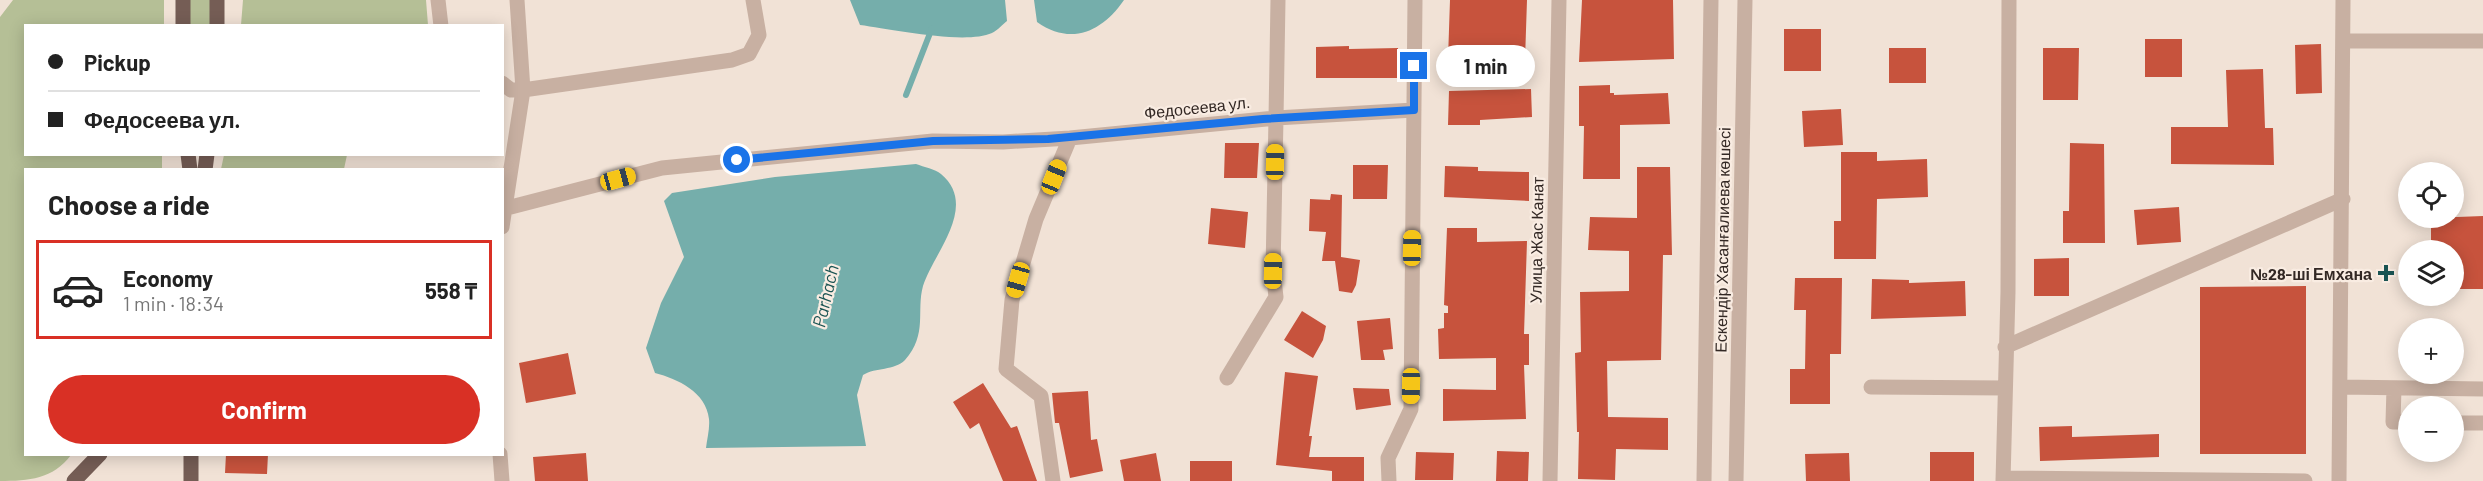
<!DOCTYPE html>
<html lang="en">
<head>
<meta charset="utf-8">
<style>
	body { margin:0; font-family:Barlow,sans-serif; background:#f6f6f6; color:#222; height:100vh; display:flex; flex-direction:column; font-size:22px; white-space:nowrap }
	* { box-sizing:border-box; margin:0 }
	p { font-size:20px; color:#767676 }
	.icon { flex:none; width:33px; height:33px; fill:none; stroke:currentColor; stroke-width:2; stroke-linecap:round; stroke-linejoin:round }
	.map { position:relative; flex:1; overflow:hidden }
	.side { position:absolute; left:24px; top:168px; width:480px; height:288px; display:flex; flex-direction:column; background:#fff; border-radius:0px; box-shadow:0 3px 15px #0003 }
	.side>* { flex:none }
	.top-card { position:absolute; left:24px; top:24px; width:480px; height:132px; border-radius:0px; box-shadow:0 3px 15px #0003; display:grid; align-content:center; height:132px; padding:0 24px; background:#fff }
	.fabs { position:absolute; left:2398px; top:162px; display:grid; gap:12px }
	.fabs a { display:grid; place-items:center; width:66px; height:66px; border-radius:50%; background:#fff; box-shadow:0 3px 15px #0003; font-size:30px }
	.end { position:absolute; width:27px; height:27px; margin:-14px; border:8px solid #1a73e8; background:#fff; box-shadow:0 0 0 3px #fff }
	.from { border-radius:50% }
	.bubble { position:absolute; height:42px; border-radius:21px; background:#fff; box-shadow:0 3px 15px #0003; font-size:20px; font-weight:700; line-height:42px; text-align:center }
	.car { position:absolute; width:18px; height:36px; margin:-18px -9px; border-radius:8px; box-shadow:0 0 4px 2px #0007; background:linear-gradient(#f5c518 24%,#345 0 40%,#f5c518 0 76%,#345 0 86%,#f5c518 0) }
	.top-card b { display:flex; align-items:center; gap:21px; height:57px; font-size:22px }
	.top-card b+b { border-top:2px solid #e0e0e0 }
	.top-card i { width:15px; height:15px; background:#222 }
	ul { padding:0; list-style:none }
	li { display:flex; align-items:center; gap:18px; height:99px; margin:0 12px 9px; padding:0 12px; border:3px solid #e0e0e0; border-radius:0px }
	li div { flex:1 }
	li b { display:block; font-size:22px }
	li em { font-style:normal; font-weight:700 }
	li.current { border-color:#d93025 }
	li>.icon { width:54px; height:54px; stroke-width:1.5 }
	h2 { padding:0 24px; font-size:27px; line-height:72px }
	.button { display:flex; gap:12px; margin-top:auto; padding:12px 24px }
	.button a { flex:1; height:69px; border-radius:36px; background:#d93025; color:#fff; font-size:24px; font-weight:700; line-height:69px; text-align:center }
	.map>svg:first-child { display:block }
	.green { fill:#b5bf96 }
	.water { fill:#75aeab }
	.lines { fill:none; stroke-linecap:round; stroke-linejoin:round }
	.stream { stroke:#75aeab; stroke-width:6 }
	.building { fill:#c7533d }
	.minor { stroke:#c8b0a2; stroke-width:15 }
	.major { stroke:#755d55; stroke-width:15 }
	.route { stroke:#1a73e8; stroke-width:8 }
	.poi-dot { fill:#1a5453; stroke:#f9ece2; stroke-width:2 }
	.labels { text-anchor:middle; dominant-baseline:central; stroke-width:4.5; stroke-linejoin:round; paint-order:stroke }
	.street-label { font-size:16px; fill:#332824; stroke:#f9ece2 }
	.poi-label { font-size:16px; font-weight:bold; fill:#332824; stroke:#f9ece2; text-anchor:end }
	.water-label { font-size:18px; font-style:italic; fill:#1a5453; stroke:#f9ece2 }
</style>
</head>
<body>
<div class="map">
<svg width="2483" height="481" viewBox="0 0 2483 481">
	<rect width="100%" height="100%" fill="#f1e2d6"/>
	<path class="green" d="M13,0H164V25L26,26V154L162,155V169L26,170V454L71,455C53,479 29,481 0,481V17Z
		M190,0H210V25H190Z
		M243,0H426L428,25H241Z
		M224,155V154L347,155L344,169H221Z"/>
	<path class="water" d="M850,0H1005L1007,21C1003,24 998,30 992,33C965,45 891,29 860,25Z
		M1034,0H1124C1102,32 1071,46 1037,22Z
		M916,164C924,167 935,169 941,174C979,206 934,252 923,286C916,311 928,334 905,360C894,371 876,367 863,375L857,395L866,446L706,448C707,439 710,428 709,419C706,392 678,379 655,373L646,348L661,303L684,257L664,201L672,193L775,177Z"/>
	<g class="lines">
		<path class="stream" d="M906,95L932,28"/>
	</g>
	<path class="building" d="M1450,0H1527L1525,60L1448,59Z
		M1582,0H1673L1674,59L1579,62Z
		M1784,29H1821V71H1784Z
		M2145,39H2182V77H2145Z
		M2321,44L2322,93L2296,94L2295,45Z
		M1349,46V49L1398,48L1399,78H1316V47Z
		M1889,48H1926V83H1889Z
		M2043,48H2079L2078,100H2043Z
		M2263,69L2265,128H2273L2274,165L2171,164V127H2228L2226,70Z
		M1610,85V93H1614V95L1668,93L1670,124L1620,125V179H1583L1584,126H1579V86Z
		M1531,89L1532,117L1480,120V125H1448L1449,91Z
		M1841,109L1843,145L1804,147L1802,111Z
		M1225,143H1259L1257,178H1224Z
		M2070,143L2104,144L2105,243H2063V211H2069Z
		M1841,152H1877V161L1927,159L1928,197L1877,199L1876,259H1834V221H1841Z
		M1353,165H1388L1387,199H1353Z
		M1445,166L1478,167V171L1529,172V201L1444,197Z
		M1637,167H1670L1672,255H1663L1661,360L1607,361L1608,417L1668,418V450L1616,449L1615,480L1578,479L1579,432H1577L1575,353L1581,352L1580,292L1629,291V251L1588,250L1590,217L1637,218Z
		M1331,194L1342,195L1341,257L1360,260L1356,285L1352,293L1339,291L1335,261H1322L1326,232L1309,231L1310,199L1330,200Z
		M2179,207L2181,242L2137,245L2134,210Z
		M1211,208L1248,212L1245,248L1208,244Z
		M2483,216V289H2454V250H2431V218Z
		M1447,228H1477V242L1527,241L1524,334H1529V365H1524L1526,419L1443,421V389L1496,390V358L1439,359L1438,329L1444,328V313H1448V306L1444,305Z
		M2069,258V296H2034V259Z
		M1795,278H1842L1841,354H1830V404H1790V369H1805L1806,310H1794Z
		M1872,279L1909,280V283L1965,281L1966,316L1871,319Z
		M2306,286V454H2200V287Z
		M1302,311L1326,326L1323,340L1313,358L1284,340Z
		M1390,318L1393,349L1383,350L1385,360H1361L1357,321Z
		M568,353L576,394L526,403L519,363Z
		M1285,372L1318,376L1309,436H1312L1309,457H1364V481H1332V471L1276,465Z
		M983,383L1011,428L1017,426L1037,481H1003L979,423L970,429L953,402Z
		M1353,388L1389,389L1391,405L1356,410Z
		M1088,391L1091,440L1097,439L1103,471L1070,478L1059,423H1055L1052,393Z
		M2072,426V437L2159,434V457L2040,461L2039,427Z
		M1497,451L1529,452L1528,481H1496Z
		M1416,452L1454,453L1453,480H1415Z
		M1930,452H1974V481H1930Z
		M586,453L588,481H535L533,457Z
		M1156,453L1161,481H1124L1120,460Z
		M1849,453L1850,481H1806L1805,454Z
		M226,454H268L267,474L225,473Z
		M1190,461H1232V481H1190Z"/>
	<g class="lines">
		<path class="minor" d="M438,0L441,26
			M2343,41H2483
			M502,83L511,90H523L732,60L749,54L759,35L753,0
			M507,208L662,168L933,141L1003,142L1070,138L1276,118L1278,0
			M502,227L523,90L517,0
			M2005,347L2343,199
			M1227,378L1276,297L1273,271L1276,118L1414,110
			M1871,387L2005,388
			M2341,387L2483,389
			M2394,388L2393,422H2409
			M2454,423H2483
			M500,454L502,481
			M2003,478L2305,481
			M1053,481L1041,396L1006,369L1012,300L1036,219L1070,138
			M1389,481L1388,458L1411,409L1415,0
			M1550,481L1559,0
			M1704,481L1711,0
			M1736,481L1745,0
			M2003,481L2008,292L2009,0
			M2339,481L2343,0"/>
		<path class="major" d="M183,0V26
			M217,26V0
			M188,154L190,170
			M205,170L207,154
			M74,481L100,454
			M191,481V454"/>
	</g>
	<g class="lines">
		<path class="route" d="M737,160L933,141L1048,139L1263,119L1414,110V66"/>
	</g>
	<path class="poi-dot" d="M2383 264h6v6h6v6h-6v6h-6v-6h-6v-6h6z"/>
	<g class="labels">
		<g class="street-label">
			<text transform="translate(1197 107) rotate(-6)">Федосеева ул.</text>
			<text transform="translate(1536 240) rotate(-89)">Улица Жас Канат</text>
			<text transform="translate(1722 240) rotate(-89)">Ескендір Хасанғалиева көшесі</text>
		</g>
		<g class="poi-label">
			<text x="2372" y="273">№28-ші Емхана</text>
		</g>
		<g class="water-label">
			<text transform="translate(825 296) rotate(-77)">Parhach</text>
		</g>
	</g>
</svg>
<div class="fabs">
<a><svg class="icon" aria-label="locate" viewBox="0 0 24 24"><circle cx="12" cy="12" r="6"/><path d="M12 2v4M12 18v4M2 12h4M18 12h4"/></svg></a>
<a><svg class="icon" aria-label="layers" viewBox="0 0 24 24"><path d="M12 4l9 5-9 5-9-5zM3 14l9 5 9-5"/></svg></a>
<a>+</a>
<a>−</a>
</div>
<i class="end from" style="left:737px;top:160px"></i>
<i class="end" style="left:1414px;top:66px"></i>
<div class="bubble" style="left:1436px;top:45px;width:99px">1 min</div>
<i class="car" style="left:1275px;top:162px;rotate:1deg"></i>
<i class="car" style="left:1054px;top:177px;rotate:22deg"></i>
<i class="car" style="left:618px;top:179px;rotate:75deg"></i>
<i class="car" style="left:1412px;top:248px;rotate:1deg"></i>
<i class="car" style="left:1273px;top:271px;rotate:1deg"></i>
<i class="car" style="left:1018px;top:280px;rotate:196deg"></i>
<i class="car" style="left:1411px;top:386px;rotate:181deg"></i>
<div class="top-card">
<b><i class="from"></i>Pickup</b>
<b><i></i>Федосеева ул.</b>
</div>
<section class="side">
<h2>Choose a ride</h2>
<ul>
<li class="current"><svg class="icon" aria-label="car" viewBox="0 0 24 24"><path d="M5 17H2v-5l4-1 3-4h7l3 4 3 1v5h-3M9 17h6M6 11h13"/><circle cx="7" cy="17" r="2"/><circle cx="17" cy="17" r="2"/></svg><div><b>Economy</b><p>1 min · 18:34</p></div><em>558 ₸</em></li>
</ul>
<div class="button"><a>Confirm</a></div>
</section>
</div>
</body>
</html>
